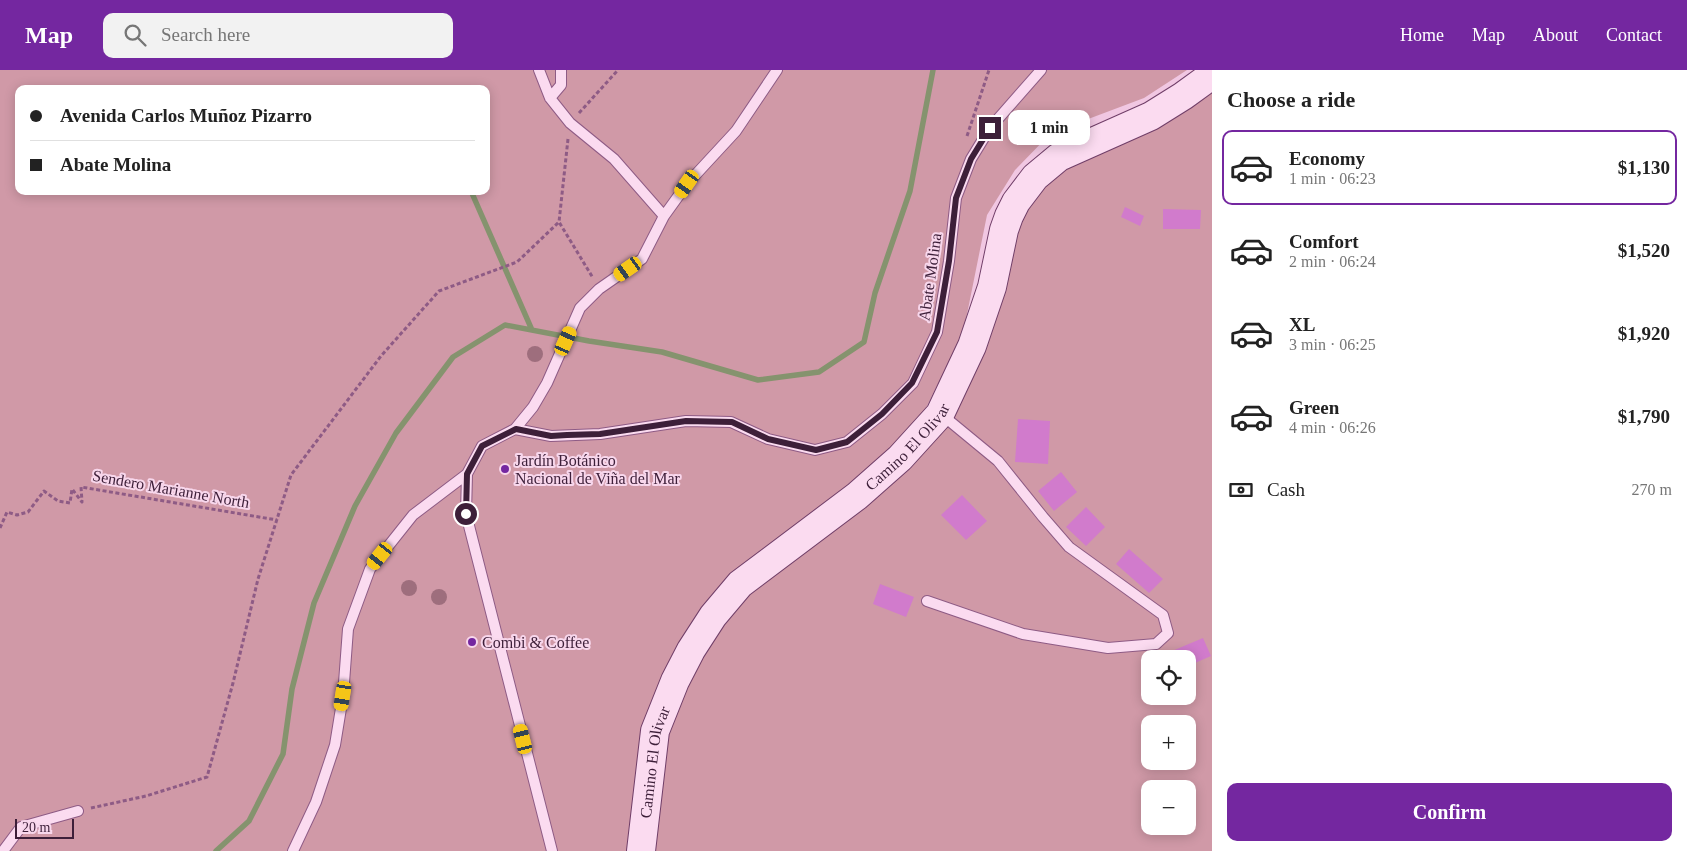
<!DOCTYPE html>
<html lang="en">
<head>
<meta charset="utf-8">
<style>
	body { margin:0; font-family:"Times New Roman",serif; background:#f2f2f2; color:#222; height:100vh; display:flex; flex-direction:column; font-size:19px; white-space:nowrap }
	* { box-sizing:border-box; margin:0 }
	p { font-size:16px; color:#767676 }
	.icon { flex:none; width:28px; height:28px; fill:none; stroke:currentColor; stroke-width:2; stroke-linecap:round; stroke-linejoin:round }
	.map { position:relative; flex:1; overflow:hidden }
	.details { display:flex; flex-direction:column; background:#fff; width:475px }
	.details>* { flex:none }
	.guide { position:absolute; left:15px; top:15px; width:475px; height:110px; border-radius:10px; box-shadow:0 2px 12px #0003; display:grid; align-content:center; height:110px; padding:0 15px; background:#fff }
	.fabs { position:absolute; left:1141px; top:580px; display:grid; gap:10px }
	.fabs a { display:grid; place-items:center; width:55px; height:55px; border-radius:10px; background:#fff; box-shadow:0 2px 12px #0003; font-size:25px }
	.scale { position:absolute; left:15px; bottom:12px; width:59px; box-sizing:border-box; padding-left:5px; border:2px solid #3d1f39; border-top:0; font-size:14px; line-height:18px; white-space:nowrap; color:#3d1f39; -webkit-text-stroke:4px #f8d7ec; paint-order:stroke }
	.end { position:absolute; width:22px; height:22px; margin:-11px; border:6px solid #3d1f39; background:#fff; box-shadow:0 0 0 2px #fff }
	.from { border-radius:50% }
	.bubble { position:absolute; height:35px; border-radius:10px; background:#fff; box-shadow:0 2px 12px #0003; font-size:16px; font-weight:600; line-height:35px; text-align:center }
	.car { position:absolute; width:15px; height:30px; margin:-15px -8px; border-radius:6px; box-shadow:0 0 4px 1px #0007; background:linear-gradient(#f5c518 24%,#345 0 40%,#f5c518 0 76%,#345 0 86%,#f5c518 0) }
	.guide b { display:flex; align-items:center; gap:18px; height:48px; font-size:19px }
	.guide b+b { border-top:1px solid #e0e0e0 }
	.guide i { width:12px; height:12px; background:#222 }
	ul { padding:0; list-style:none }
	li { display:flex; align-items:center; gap:15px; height:75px; margin:0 10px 8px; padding:0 5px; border:2px solid transparent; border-radius:10px }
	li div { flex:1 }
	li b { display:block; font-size:19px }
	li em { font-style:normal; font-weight:600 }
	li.selected { border-color:#7427a0 }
	li>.icon { width:45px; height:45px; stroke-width:1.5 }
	h2 { padding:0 15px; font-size:22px; line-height:60px }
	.pay { display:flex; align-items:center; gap:12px; height:55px; padding:0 15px; font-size:19px }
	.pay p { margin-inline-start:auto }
	.cta { display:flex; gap:10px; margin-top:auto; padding:10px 15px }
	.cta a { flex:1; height:58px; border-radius:10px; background:#7427a0; color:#fff; font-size:20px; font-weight:600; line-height:58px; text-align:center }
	header { display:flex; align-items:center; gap:30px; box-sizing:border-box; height:70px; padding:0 25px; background:#7427a0; color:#fff }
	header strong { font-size:24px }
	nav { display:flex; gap:28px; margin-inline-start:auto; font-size:18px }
	.search { width:350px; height:45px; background:#f2f2f2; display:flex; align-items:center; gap:12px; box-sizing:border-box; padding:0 18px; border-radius:10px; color:#767676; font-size:19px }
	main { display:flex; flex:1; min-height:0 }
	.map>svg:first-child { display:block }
	.green { fill:#d099a7; fill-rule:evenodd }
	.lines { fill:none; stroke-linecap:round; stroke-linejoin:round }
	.stream { stroke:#85936e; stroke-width:5.5 }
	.building { fill:#d17bcc }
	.lane-casing { stroke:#8e5b85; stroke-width:12 }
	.secondary-casing { stroke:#703e68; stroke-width:30 }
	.path { stroke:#8e5b85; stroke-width:3; stroke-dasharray:4 2.5; stroke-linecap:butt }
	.lane { stroke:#fbdbf0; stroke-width:10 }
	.secondary { stroke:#fbdbf0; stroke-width:28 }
	.tree { fill:#9e6e7d }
	.route { stroke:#3d1f39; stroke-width:6 }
	.poi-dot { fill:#7427a0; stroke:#f8d7ec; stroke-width:2 }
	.labels { text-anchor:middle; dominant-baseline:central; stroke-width:4; stroke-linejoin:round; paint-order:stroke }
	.street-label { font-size:16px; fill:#3d1f39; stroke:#f8d7ec }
	.poi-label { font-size:16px; fill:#3d1f39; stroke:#f8d7ec; text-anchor:start }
</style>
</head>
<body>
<header>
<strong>Map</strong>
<div class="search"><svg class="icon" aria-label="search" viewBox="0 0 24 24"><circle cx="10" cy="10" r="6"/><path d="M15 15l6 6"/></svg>Search here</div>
<nav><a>Home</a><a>Map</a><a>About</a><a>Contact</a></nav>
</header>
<main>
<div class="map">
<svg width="1212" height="781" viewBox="0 0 1212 781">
	<rect width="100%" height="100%" fill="#f1c7e2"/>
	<path class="green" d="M0,0H1187L1144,28L1051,63L1015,100L987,145L963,264L912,366L676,588L636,781H0ZM19,19H486V121H19Z
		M1212,12V781H648L661,662L717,551L933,360L1009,164L1046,106ZM1150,589H1188V626H1150ZM1150,654H1188V691H1150ZM1150,719H1188V756H1150Z"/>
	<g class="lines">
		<path class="stream" d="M471,121L532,260
			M216,781L249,751L283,684L292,619L314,533L355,436L396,363L453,287L505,255L589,271L662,282L758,310L819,302L864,272L875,223L910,121L933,0"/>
	</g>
	<path class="building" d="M1125,137L1144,146L1140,156L1121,147Z
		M1163,139L1201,140L1200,159H1163Z
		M1018,349L1050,351L1048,394L1015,392Z
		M1061,402L1077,422L1054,441L1038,421Z
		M962,425L987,451L966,470L941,445Z
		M1086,437L1105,457L1086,476L1066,457Z
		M1129,479L1163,509L1149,523L1116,494Z
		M880,514L914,527L906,547L873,534Z
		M1203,568L1211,586L1188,596V589H1153Z"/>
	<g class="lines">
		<g class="lane-casing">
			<path id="lane" d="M539,0L550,28L570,53L614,89L664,146
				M550,28L561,15V0
				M515,359L551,366L600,364L686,351L731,352L768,369L815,380L847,372L882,344L913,313L937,262L949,191L956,128L971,89L990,58L1041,0
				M467,404L466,444L552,781
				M927,531L1023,564L1108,578L1156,574L1168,563L1163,545L1069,477L1043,447L998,391L941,344
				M3,781L21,757L78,741
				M293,781L316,732L335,675L343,626L348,559L370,499L413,445L467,404L482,376L515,359L533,337L547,313L580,238L599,219L642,189L664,146L687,114L736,61L777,0"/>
		</g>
		<g class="secondary-casing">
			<g id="secondary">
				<path id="s1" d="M641,781L655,661L675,611L691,580L713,546L740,514L857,426L900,388L940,344L972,276L992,217L1004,160L1009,146L1016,132L1035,107L1059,87L1151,46L1183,26L1212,5"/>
			</g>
		</g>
		<path class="path" d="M579,43L618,0
			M967,66L989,0
			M568,69L559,152L593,208
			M0,458L7,442L17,445L28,442L44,421L58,431L70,433L72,419L82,432L81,417L277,450
			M91,738L146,726L207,707L233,613L258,509L291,405L381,286L439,221L517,192L559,152"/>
		<use href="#lane" class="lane"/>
		<use href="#secondary" class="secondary"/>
	</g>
	<g class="tree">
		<circle cx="535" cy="284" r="8"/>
		<circle cx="409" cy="518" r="8"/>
		<circle cx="439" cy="527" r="8"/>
	</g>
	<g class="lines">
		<path class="route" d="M466,444L467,404L482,376L516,359L551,366L567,365L600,364L686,351L732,352L768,369L816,380L847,372L882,344L912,313L937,262L949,191L956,128L971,89L990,58"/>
	</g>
	<g class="poi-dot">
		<circle cx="505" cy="399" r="5"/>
		<circle cx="472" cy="572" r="5"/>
	</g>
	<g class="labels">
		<g class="street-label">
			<text transform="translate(930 207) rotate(-82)">Abate Molina</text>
			<text stroke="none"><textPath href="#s1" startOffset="509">Camino El Olivar</textPath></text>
			<text transform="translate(171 419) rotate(10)">Sendero Marianne North</text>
			<text stroke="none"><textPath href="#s1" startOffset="90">Camino El Olivar</textPath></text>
		</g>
		<g class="poi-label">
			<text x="515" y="390">Jardín Botánico<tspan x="515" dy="18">Nacional de Viña del Mar</tspan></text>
			<text x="482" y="572">Combi &amp; Coffee</text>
		</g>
	</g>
</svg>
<div class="fabs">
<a><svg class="icon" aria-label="locate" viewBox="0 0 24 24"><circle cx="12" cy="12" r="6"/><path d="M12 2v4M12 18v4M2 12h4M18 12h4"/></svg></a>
<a>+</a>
<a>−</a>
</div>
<div class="scale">20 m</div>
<i class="end from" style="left:466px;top:444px"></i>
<i class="end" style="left:990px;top:58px"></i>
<div class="bubble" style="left:1008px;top:40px;width:82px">1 min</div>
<i class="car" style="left:687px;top:114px;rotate:215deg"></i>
<i class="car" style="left:628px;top:199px;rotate:235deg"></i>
<i class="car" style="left:566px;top:271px;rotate:24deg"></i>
<i class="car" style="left:380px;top:486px;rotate:219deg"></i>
<i class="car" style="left:343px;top:626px;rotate:189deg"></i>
<i class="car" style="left:523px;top:669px;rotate:346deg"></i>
<div class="guide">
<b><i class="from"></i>Avenida Carlos Muñoz Pizarro</b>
<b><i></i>Abate Molina</b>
</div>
</div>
<section class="details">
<h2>Choose a ride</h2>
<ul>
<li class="selected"><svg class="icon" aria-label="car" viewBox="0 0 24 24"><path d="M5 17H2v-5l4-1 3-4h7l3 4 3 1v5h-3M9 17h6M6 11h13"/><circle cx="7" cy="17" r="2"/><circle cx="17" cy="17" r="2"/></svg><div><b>Economy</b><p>1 min · 06:23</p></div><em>$1,130</em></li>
<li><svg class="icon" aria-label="car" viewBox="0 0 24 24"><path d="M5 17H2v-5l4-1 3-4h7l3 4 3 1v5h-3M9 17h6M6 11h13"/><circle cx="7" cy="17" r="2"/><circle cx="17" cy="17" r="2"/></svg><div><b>Comfort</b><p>2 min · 06:24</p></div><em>$1,520</em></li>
<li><svg class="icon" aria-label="car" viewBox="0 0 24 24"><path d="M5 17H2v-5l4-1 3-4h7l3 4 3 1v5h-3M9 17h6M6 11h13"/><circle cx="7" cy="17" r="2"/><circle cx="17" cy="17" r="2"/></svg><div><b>XL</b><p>3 min · 06:25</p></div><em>$1,920</em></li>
<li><svg class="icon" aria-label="car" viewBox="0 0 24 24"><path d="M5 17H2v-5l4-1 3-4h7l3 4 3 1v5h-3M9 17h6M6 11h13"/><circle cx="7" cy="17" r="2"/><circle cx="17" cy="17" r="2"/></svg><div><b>Green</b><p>4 min · 06:26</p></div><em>$1,790</em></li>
</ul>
<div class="pay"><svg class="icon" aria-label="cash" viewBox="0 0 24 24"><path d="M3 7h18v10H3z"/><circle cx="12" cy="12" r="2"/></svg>Cash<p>270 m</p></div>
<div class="cta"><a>Confirm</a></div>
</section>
</main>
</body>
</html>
